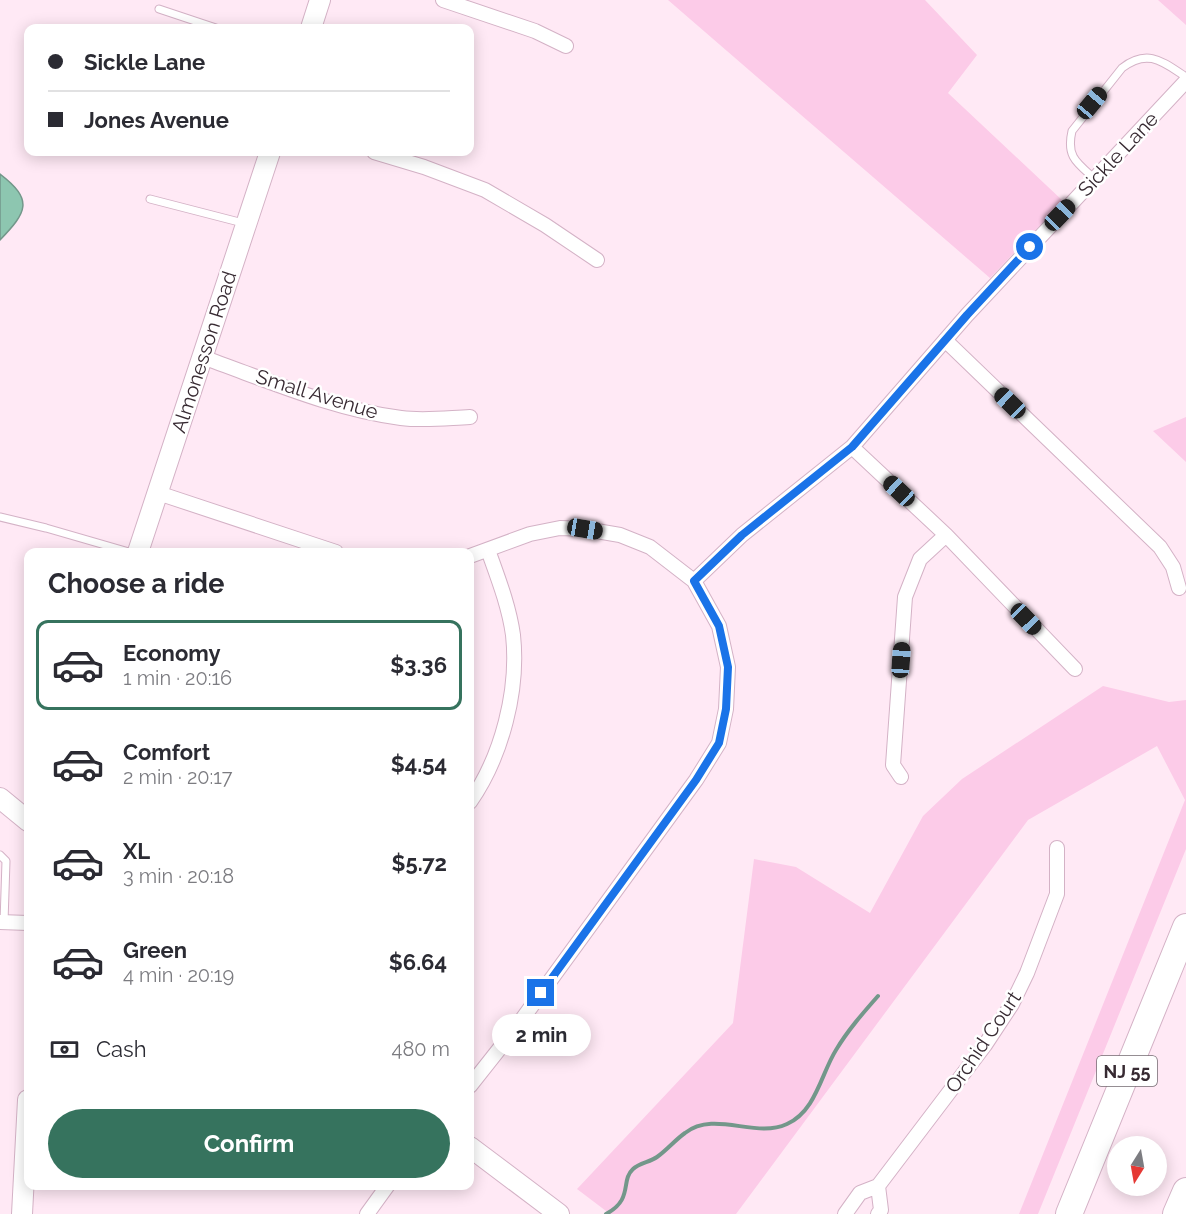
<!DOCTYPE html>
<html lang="en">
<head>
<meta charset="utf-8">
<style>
	body { margin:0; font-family:Raleway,sans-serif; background:#f2f2f3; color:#2b2b33; height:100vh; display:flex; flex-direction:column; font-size:22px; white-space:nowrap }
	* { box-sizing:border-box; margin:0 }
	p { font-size:20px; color:#7c7c81 }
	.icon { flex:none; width:33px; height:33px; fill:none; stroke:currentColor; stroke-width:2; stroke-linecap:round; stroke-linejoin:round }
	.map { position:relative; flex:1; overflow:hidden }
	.sheet { position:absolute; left:24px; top:548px; width:450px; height:642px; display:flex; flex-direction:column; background:#fff; border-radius:12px; box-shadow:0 3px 15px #0003 }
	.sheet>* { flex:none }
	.guide { position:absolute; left:24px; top:24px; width:450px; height:132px; border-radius:12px; box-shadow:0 3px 15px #0003; display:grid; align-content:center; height:132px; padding:0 24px; background:#fff }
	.needle { width:39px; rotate:191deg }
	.tools { position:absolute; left:1107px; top:1136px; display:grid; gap:12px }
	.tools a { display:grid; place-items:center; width:60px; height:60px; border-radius:50%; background:#fff; box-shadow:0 3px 15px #0003; font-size:30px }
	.end { position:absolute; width:27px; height:27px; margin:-14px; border:8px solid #1a73e8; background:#fff; box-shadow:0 0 0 3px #fff }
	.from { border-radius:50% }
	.bubble { position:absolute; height:42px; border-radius:21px; background:#fff; box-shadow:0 3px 15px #0003; font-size:20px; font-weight:700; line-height:42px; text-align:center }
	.car { position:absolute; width:18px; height:36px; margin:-18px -9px; border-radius:8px; box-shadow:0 0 4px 2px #0007; background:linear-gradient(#222 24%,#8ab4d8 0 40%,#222 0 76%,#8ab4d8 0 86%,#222 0) }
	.guide b { display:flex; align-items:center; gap:21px; height:57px; font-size:22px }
	.guide b+b { border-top:2px solid #e1e1e2 }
	.guide i { width:15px; height:15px; background:#2b2b33 }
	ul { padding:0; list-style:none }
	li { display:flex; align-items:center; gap:18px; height:90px; margin:0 12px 9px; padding:0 12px; border:3px solid transparent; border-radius:12px }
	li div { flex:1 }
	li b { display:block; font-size:22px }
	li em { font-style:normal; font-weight:700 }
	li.current { border-color:#36735e }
	li>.icon { width:54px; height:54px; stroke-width:1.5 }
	h2 { padding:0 24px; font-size:27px; line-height:72px }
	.pay { display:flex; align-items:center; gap:15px; height:66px; padding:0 24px; font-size:22px }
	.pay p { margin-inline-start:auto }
	.primary-button { display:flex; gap:12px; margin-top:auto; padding:12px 24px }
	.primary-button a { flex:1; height:69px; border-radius:36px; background:#36735e; color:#fff; font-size:24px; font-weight:700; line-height:69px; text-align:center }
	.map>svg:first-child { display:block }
	.green { fill:#fccbe8 }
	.water { fill:#8dc6b0; stroke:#73978a; stroke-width:1.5 }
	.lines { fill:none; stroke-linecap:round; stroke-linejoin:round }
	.stream { stroke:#73978a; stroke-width:4 }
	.lane-casing { stroke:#d4b2c6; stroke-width:9 }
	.street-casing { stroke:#d4b2c6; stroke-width:16 }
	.secondary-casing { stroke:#d4b2c6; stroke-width:22 }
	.highway-casing { stroke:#d4b2c6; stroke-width:28 }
	.lane { stroke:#fff; stroke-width:7 }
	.street { stroke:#fff; stroke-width:14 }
	.secondary { stroke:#fff; stroke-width:20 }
	.highway { stroke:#fff; stroke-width:26 }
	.route { stroke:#1a73e8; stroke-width:8 }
	.labels { text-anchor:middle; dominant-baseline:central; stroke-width:5; stroke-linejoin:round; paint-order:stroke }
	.shield { fill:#fff; stroke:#736a70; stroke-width:1.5 }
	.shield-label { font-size:18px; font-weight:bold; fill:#372a32 }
	.street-label { font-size:20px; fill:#372a32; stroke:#fff }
</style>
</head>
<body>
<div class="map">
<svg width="1186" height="1214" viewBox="0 0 1186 1214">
	<rect width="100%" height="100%" fill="#ffe9f5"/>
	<path class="green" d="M668,0H925L977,55L948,93L1063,201L990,278Z
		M1158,0H1186V25Z
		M1186,417V462L1153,431Z
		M1103,686L1169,702L1186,700V849L1038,1214H1019L1185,800L1157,746L1028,820L736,1214H610L577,1189L733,1023L754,859L796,867L870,913L923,816L962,779Z"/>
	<path class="water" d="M0,174C34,200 27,212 0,240Z"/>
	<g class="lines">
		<path class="stream" d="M606,1214C634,1199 620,1181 633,1169C639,1163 650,1162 657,1157C667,1150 675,1140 685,1133C715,1110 755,1139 787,1124C816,1111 821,1074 836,1050C848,1030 863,1013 878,996"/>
		<g class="lane-casing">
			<path id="lane" d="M159,9L216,28
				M1095,179C1077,163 1066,157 1072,131L1122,68C1148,48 1163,62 1186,77
				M150,199L243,223
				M0,517L46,528L129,552
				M0,855L6,861L4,922"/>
		</g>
		<g class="street-casing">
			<path id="street" d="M443,0L535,31L566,46
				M374,152L424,167L485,190L545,225L597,260
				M945,340L1160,547L1173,567L1179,588
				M202,357C267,380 332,409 401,418C424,421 447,418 470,417
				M852,447L946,535L1075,669
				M158,493L336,552
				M470,556L530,534L560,528L585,529L620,535L650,547L694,581L719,626L728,667L726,709L719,743L696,780L515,1029L470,1086
				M694,581L742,535L852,447L967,315L1186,81
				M901,777L893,765L905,597L920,559L946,535
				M470,802C502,756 519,690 513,635C509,606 498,578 488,550
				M0,922L28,923
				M878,1186L881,1210L878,1214
				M367,1214L388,1185
				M845,1214L860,1193L878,1186L985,1045L1012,1004L1027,973L1057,894V848"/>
		</g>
		<g class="secondary-casing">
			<path id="secondary" d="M311,28L320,0
				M138,552L270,152
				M0,798L28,821
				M470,1147L559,1214
				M22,1214L28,1100"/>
		</g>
		<g class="highway-casing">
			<path id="highway" d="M1069,1214L1186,927
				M1176,1214L1186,1191"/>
		</g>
		<use href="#lane" class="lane"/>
		<use href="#street" class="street"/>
		<use href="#secondary" class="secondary"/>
		<use href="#highway" class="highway"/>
	</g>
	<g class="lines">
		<path class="route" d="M541,993L696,780L719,743L726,709L728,667L719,626L694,581L742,535L852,447L967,315L1030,247"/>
	</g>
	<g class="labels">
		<rect class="shield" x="1097" y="1056" width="60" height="30" rx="4.5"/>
		<g class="shield-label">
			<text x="1127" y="1071">NJ 55</text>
		</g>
		<g class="street-label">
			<text transform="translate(1118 154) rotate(-47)">Sickle Lane</text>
			<text transform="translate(204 352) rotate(-72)">Almonesson Road</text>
			<text transform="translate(317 394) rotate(17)">Small Avenue</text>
			<text transform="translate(983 1042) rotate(-56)">Orchid Court</text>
		</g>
	</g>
</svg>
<div class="tools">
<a><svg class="needle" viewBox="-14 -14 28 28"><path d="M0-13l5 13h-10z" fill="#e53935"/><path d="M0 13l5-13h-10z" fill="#7c7c81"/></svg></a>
</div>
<i class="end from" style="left:1030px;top:247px"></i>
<i class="end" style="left:541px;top:993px"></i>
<div class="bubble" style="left:492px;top:1014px;width:99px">2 min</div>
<i class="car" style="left:1092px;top:103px;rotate:40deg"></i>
<i class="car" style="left:1060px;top:215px;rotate:44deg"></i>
<i class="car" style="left:1010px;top:403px;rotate:314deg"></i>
<i class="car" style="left:899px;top:491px;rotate:313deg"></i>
<i class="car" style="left:585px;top:529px;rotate:100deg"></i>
<i class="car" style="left:1026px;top:619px;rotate:136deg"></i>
<i class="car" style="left:901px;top:660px;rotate:4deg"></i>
<div class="guide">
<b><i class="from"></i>Sickle Lane</b>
<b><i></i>Jones Avenue</b>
</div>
<section class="sheet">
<h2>Choose a ride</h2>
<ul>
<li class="current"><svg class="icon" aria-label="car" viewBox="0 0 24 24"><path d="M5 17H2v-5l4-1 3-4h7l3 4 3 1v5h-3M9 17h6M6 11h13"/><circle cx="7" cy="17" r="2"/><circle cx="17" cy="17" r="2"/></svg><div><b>Economy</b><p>1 min · 20:16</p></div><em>$3.36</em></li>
<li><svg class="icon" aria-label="car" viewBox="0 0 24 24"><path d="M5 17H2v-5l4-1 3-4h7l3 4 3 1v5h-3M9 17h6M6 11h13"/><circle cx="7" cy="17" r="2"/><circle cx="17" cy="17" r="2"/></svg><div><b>Comfort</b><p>2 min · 20:17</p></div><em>$4.54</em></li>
<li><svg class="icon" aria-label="car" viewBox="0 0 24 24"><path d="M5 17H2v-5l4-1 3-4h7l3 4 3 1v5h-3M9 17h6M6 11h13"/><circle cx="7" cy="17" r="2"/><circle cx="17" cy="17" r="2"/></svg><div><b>XL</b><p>3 min · 20:18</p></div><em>$5.72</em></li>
<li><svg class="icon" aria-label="car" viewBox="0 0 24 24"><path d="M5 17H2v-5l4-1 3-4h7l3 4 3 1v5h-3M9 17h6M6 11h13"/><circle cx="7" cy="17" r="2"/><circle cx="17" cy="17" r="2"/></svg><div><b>Green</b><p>4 min · 20:19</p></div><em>$6.64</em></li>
</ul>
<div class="pay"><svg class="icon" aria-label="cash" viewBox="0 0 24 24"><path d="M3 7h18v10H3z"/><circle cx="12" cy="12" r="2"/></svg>Cash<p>480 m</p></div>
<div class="primary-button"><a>Confirm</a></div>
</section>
</div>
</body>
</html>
